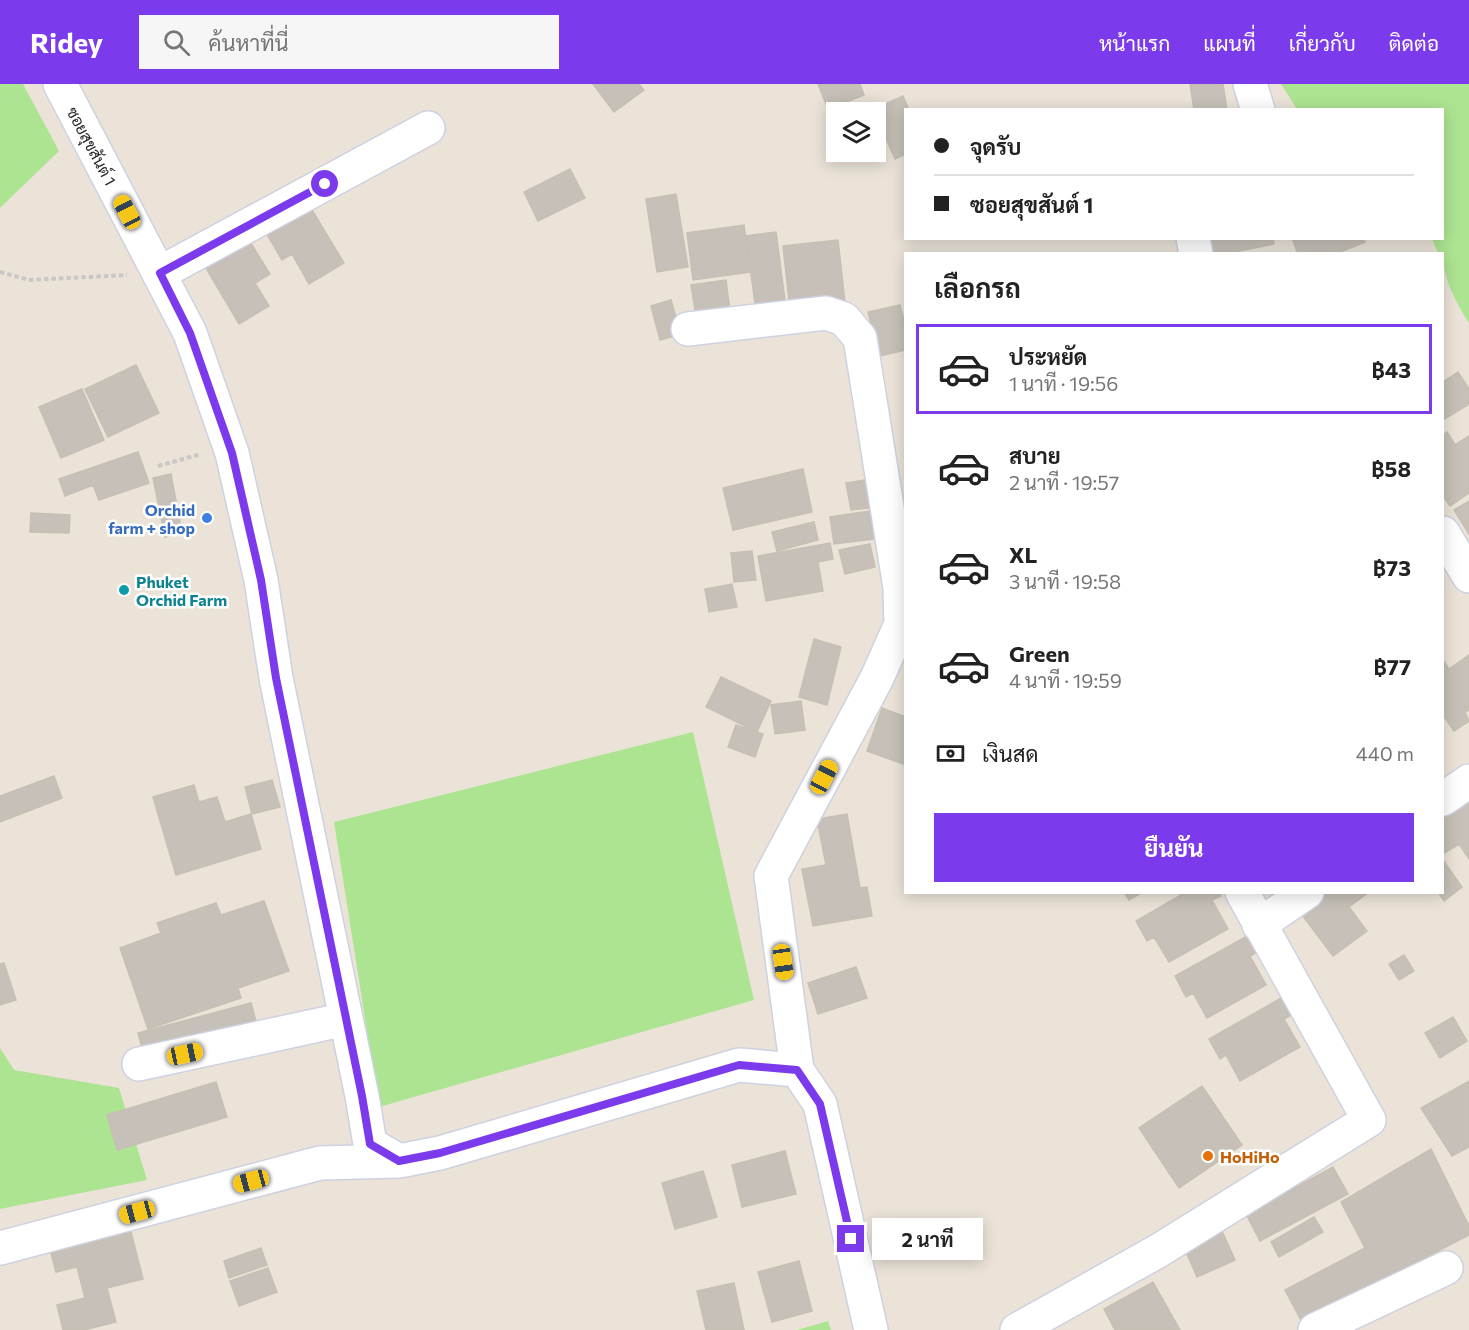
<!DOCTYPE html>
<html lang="th">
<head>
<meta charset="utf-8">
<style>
	body { margin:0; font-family:Commissioner,Sarabun,sans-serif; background:#f6f6f6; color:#222; height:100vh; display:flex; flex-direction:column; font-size:22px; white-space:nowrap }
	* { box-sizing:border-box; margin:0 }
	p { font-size:20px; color:#767676 }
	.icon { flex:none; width:33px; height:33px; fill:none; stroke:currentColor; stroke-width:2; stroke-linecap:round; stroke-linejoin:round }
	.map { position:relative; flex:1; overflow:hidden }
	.side { position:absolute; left:904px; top:168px; width:540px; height:642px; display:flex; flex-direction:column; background:#fff; border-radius:0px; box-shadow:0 3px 15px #0003 }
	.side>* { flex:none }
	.hud { position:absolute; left:904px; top:24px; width:540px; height:132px; border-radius:0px; box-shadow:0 3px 15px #0003; display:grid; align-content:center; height:132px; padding:0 30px; background:#fff }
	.tools { position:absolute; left:826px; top:18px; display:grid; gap:12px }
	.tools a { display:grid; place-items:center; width:60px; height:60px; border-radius:0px; background:#fff; box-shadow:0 3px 15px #0003; font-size:30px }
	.end { position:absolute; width:27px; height:27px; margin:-14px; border:8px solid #7c3aed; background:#fff; box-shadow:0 0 0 3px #fff }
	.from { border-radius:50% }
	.bubble { position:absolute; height:42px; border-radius:0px; background:#fff; box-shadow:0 3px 15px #0003; font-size:20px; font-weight:700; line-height:42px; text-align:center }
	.car { position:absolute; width:18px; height:36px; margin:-18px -9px; border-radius:8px; box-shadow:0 0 4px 2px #0007; background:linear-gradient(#f5c518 24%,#345 0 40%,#f5c518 0 76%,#345 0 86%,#f5c518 0) }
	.hud b { display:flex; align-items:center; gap:21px; height:57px; font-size:22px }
	.hud b+b { border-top:2px solid #e0e0e0 }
	.hud i { width:15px; height:15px; background:#222 }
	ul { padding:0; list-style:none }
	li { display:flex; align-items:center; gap:18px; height:90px; margin:0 12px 9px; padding:0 18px; border:3px solid transparent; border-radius:0px }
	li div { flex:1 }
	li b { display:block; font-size:22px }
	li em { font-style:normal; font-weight:700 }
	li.current { border-color:#7c3aed }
	li>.icon { width:54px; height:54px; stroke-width:1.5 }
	h2 { padding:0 30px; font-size:27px; line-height:72px }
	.pay { display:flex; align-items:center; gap:15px; height:66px; padding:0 30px; font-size:22px }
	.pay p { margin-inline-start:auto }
	.cta { display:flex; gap:12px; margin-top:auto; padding:12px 30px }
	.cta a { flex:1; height:69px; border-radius:0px; background:#7c3aed; color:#fff; font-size:24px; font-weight:700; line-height:69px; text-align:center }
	header { display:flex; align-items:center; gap:36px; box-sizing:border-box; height:84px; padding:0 30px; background:#7c3aed; color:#fff }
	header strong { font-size:28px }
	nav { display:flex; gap:33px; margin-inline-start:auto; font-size:21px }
	.search { width:420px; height:54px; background:#f6f6f6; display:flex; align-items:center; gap:15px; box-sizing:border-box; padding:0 21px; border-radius:0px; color:#767676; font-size:22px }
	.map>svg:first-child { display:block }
	.green { fill:#ade492 }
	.building { fill:#c6c0b8; stroke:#c6bfb2; stroke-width:1.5 }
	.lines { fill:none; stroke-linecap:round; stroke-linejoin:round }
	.minor-casing { stroke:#ced1e1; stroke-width:36 }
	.path { stroke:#c7c7c7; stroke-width:4; stroke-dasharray:4.5 3; stroke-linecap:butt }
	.minor { stroke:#fff; stroke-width:33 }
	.route { stroke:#7c3aed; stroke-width:8 }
	.shop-dot { fill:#3f7fe0; stroke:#fff; stroke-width:2 }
	.culture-dot { fill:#0f9aa8; stroke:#fff; stroke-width:2 }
	.food-dot { fill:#e8710a; stroke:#fff; stroke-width:2 }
	.labels { text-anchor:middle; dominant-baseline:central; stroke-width:5; stroke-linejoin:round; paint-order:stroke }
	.street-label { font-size:16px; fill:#282828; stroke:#fff }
	.shop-label { font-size:16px; font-weight:bold; fill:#366cbe; stroke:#fff; text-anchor:end }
	.culture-label { font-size:16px; font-weight:bold; fill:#0d838f; stroke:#fff; text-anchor:start }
	.food-label { font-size:16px; font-weight:bold; fill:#c56008; stroke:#fff; text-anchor:start }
</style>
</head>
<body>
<header>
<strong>Ridey</strong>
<div class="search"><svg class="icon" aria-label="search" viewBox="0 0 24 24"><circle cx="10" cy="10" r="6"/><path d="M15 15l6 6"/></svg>ค้นหาที่นี่</div>
<nav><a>หน้าแรก</a><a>แผนที่</a><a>เกี่ยวกับ</a><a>ติดต่อ</a></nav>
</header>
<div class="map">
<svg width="1469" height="1246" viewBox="0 0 1469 1246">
	<rect width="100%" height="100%" fill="#ebe3d8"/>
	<path class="green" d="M0,0H23L59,67L0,124Z
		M1281,0H1469V239C1456,218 1443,195 1443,170L1438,169L1432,155L1443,154V26L1297,25Z
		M693,648L754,916L379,1023L334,738Z
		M0,964L14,986L119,1004L147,1096L0,1125Z
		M828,1237L831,1246H797Z"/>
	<path class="building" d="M593,0H639L644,6L614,28Z
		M818,0H860L864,11L828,25Z
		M1190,0H1223L1227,26H1194Z
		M903,12L909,26H906V70L895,75L882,45L876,48V28H867Z
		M570,85L585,114L538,137L524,108Z
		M676,110L688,183L657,188L646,115Z
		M309,121L344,179L309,200L292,170L282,176L265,147Z
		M744,141L750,188L693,196L687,149Z
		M776,148L787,232L757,235L746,152Z
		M247,153L270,190L255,199L269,222L239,240L203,179Z
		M1205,154H1273L1274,160L1224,170H1208Z
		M1292,154H1363L1365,158L1335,170H1298Z
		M838,156L845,219L790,225L783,162Z
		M726,196L730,227L696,232L691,201Z
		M671,216L681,250L660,256L651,222Z
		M900,221L906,244V266L879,272L868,228Z
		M136,281L159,329L108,353L85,305Z
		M1458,288L1469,305V320L1443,336V298Z
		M82,305L104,356L61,374L39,323Z
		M1447,348L1455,361L1469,352V409L1450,422L1443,412V351Z
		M138,368L149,399L99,416L93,401L65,412L59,395Z
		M803,385L812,428L733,446L723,404Z
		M171,390L182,449L165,453L153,394Z
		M864,396L869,424L851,426L846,399Z
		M1469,417V450L1454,426Z
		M870,427L874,455L834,460L830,433Z
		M31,429L70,431L69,449L30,448Z
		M814,438L818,456L777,467L772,448Z
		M830,459L833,475L818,478L823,507L766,517L758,472Z
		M870,460L875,483L845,490L839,466Z
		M752,467L756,496L734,498L731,469Z
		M732,500L737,523L709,528L705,505Z
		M814,555L841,563L827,621L799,613Z
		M1469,571V626L1465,628L1469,637L1454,647L1443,631V576L1449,585Z
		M721,593L771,617L757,648L706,623Z
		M801,617L805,646L775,650L771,621Z
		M882,624L906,633V681L867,667Z
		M736,641L763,650L755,673L728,663Z
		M54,692L62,714L0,738V712Z
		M272,696L280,723L252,730L245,703Z
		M194,701L199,718L217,713L225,738L251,730L261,765L176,791L153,713Z
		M1469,708V775L1459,760L1443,770V726Z
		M847,730L860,804L867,803L872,832L813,842L802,785L826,781L817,735Z
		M1443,776L1462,803L1444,817L1438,808H1443Z
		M1124,808H1143L1129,816Z
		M1186,808H1219L1221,812L1212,816L1228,845L1169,878L1154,853L1147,857L1136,837Z
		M1324,808H1369L1349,823L1367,847L1333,872L1299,827Z
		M264,817L289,887L238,904L241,914L148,945L120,864L161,849L157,839L216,819L221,831Z
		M1249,851L1259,867L1250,872L1266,901L1207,934L1193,909L1186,913L1175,892Z
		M1404,871L1414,887L1399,896L1389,880Z
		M4,879L16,916L0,921V880Z
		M856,883L867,914L818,930L808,899Z
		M1283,913L1293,930L1284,935L1300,963L1240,997L1226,971L1220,975L1209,955Z
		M251,919L256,937L143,967L138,949Z
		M1453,933L1467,957L1440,974L1425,949Z
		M1469,997V1063L1452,1072L1421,1024Z
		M216,998L227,1033L117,1066L107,1031Z
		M1202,1002L1242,1061L1179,1104L1139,1044Z
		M1431,1065L1469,1142V1151L1302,1238L1285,1206L1365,1164L1341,1118Z
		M785,1067L796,1110L742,1123L732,1081Z
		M1333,1083L1348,1110L1260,1157L1246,1130Z
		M703,1087L717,1133L675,1145L662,1099Z
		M1314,1133L1323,1148L1279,1173L1271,1158Z
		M1221,1145L1235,1176L1197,1193L1183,1161Z
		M131,1148L143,1195L107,1204L116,1238L84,1246H63L57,1221L85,1214L77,1183L56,1188L51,1169Z
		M261,1164L267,1181L229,1194L224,1177Z
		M799,1177L812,1227L772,1238L758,1188Z
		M268,1184L277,1208L239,1222L230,1197Z
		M1153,1198L1180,1246H1115L1104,1225Z
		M734,1199L744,1246H706L697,1207Z"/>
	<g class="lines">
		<g class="minor-casing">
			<path id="minor" d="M60,0L190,249L232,369L261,496L276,594L362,1012L370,1060L399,1077L440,1069L739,981L797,986L820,1020L871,1246
				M1250,0L1258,26
				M1193,154L1196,170
				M160,189L428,44
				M688,245L826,229L844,235L860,254L900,504L901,540L877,594L771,792L797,986
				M1443,449L1469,492
				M1443,715L1469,697
				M1259,841L1307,808
				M139,980L346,935
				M0,1164L320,1079L399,1077
				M1017,1246L1158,1167L1369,1036L1242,808
				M1315,1246L1446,1184"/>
		</g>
		<path class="path" d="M0,188L29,196L127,191
			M158,382L201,370"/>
		<use href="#minor" class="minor"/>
	</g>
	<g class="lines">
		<path class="route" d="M325,100L160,189L190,249L232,369L261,496L276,594L362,1012L370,1060L399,1077L440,1069L739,981L797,986L820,1020L851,1155"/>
	</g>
	<circle class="shop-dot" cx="207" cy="434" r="6"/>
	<circle class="culture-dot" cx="124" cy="506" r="6"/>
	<circle class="food-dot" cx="1208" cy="1072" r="6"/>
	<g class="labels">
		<g class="street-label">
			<text transform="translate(92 62) rotate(62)">ซอยสุขสันต์ 1</text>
		</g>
		<g class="shop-label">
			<text x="195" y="425">Orchid<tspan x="195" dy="18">farm + shop</tspan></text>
		</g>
		<g class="culture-label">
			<text x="136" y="497">Phuket<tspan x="136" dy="18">Orchid Farm</tspan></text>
		</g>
		<g class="food-label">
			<text x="1220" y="1072">HoHiHo</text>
		</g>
	</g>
</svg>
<div class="tools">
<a><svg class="icon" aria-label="layers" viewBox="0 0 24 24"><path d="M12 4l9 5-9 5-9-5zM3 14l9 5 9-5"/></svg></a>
</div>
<i class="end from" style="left:325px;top:100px"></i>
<i class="end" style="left:851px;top:1155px"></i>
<div class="bubble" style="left:872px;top:1134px;width:111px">2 นาที</div>
<i class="car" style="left:127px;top:128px;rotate:332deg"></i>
<i class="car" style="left:824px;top:693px;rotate:28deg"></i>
<i class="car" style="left:783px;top:878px;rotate:172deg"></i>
<i class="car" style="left:185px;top:970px;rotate:78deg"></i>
<i class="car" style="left:251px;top:1097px;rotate:255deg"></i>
<i class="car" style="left:137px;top:1128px;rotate:255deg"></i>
<div class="hud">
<b><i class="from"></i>จุดรับ</b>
<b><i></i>ซอยสุขสันต์ 1</b>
</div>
<section class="side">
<h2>เลือกรถ</h2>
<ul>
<li class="current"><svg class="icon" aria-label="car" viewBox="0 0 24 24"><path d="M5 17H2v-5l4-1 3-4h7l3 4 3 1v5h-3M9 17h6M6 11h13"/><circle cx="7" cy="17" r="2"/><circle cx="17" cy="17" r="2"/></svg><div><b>ประหยัด</b><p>1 นาที · 19:56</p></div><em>฿43</em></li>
<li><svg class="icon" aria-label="car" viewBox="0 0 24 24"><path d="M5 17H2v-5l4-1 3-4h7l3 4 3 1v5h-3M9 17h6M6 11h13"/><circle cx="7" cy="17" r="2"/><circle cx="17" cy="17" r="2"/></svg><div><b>สบาย</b><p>2 นาที · 19:57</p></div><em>฿58</em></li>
<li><svg class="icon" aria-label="car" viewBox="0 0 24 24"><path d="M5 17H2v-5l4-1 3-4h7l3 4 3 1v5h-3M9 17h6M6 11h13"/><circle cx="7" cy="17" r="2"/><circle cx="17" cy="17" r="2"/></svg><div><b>XL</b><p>3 นาที · 19:58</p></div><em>฿73</em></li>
<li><svg class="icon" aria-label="car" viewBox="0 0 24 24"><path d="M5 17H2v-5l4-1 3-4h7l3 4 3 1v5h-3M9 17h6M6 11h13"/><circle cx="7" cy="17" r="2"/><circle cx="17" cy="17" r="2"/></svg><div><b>Green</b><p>4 นาที · 19:59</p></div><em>฿77</em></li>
</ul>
<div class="pay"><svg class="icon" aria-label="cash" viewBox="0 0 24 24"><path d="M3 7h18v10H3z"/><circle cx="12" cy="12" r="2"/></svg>เงินสด<p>440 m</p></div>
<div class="cta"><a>ยืนยัน</a></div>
</section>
</div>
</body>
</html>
